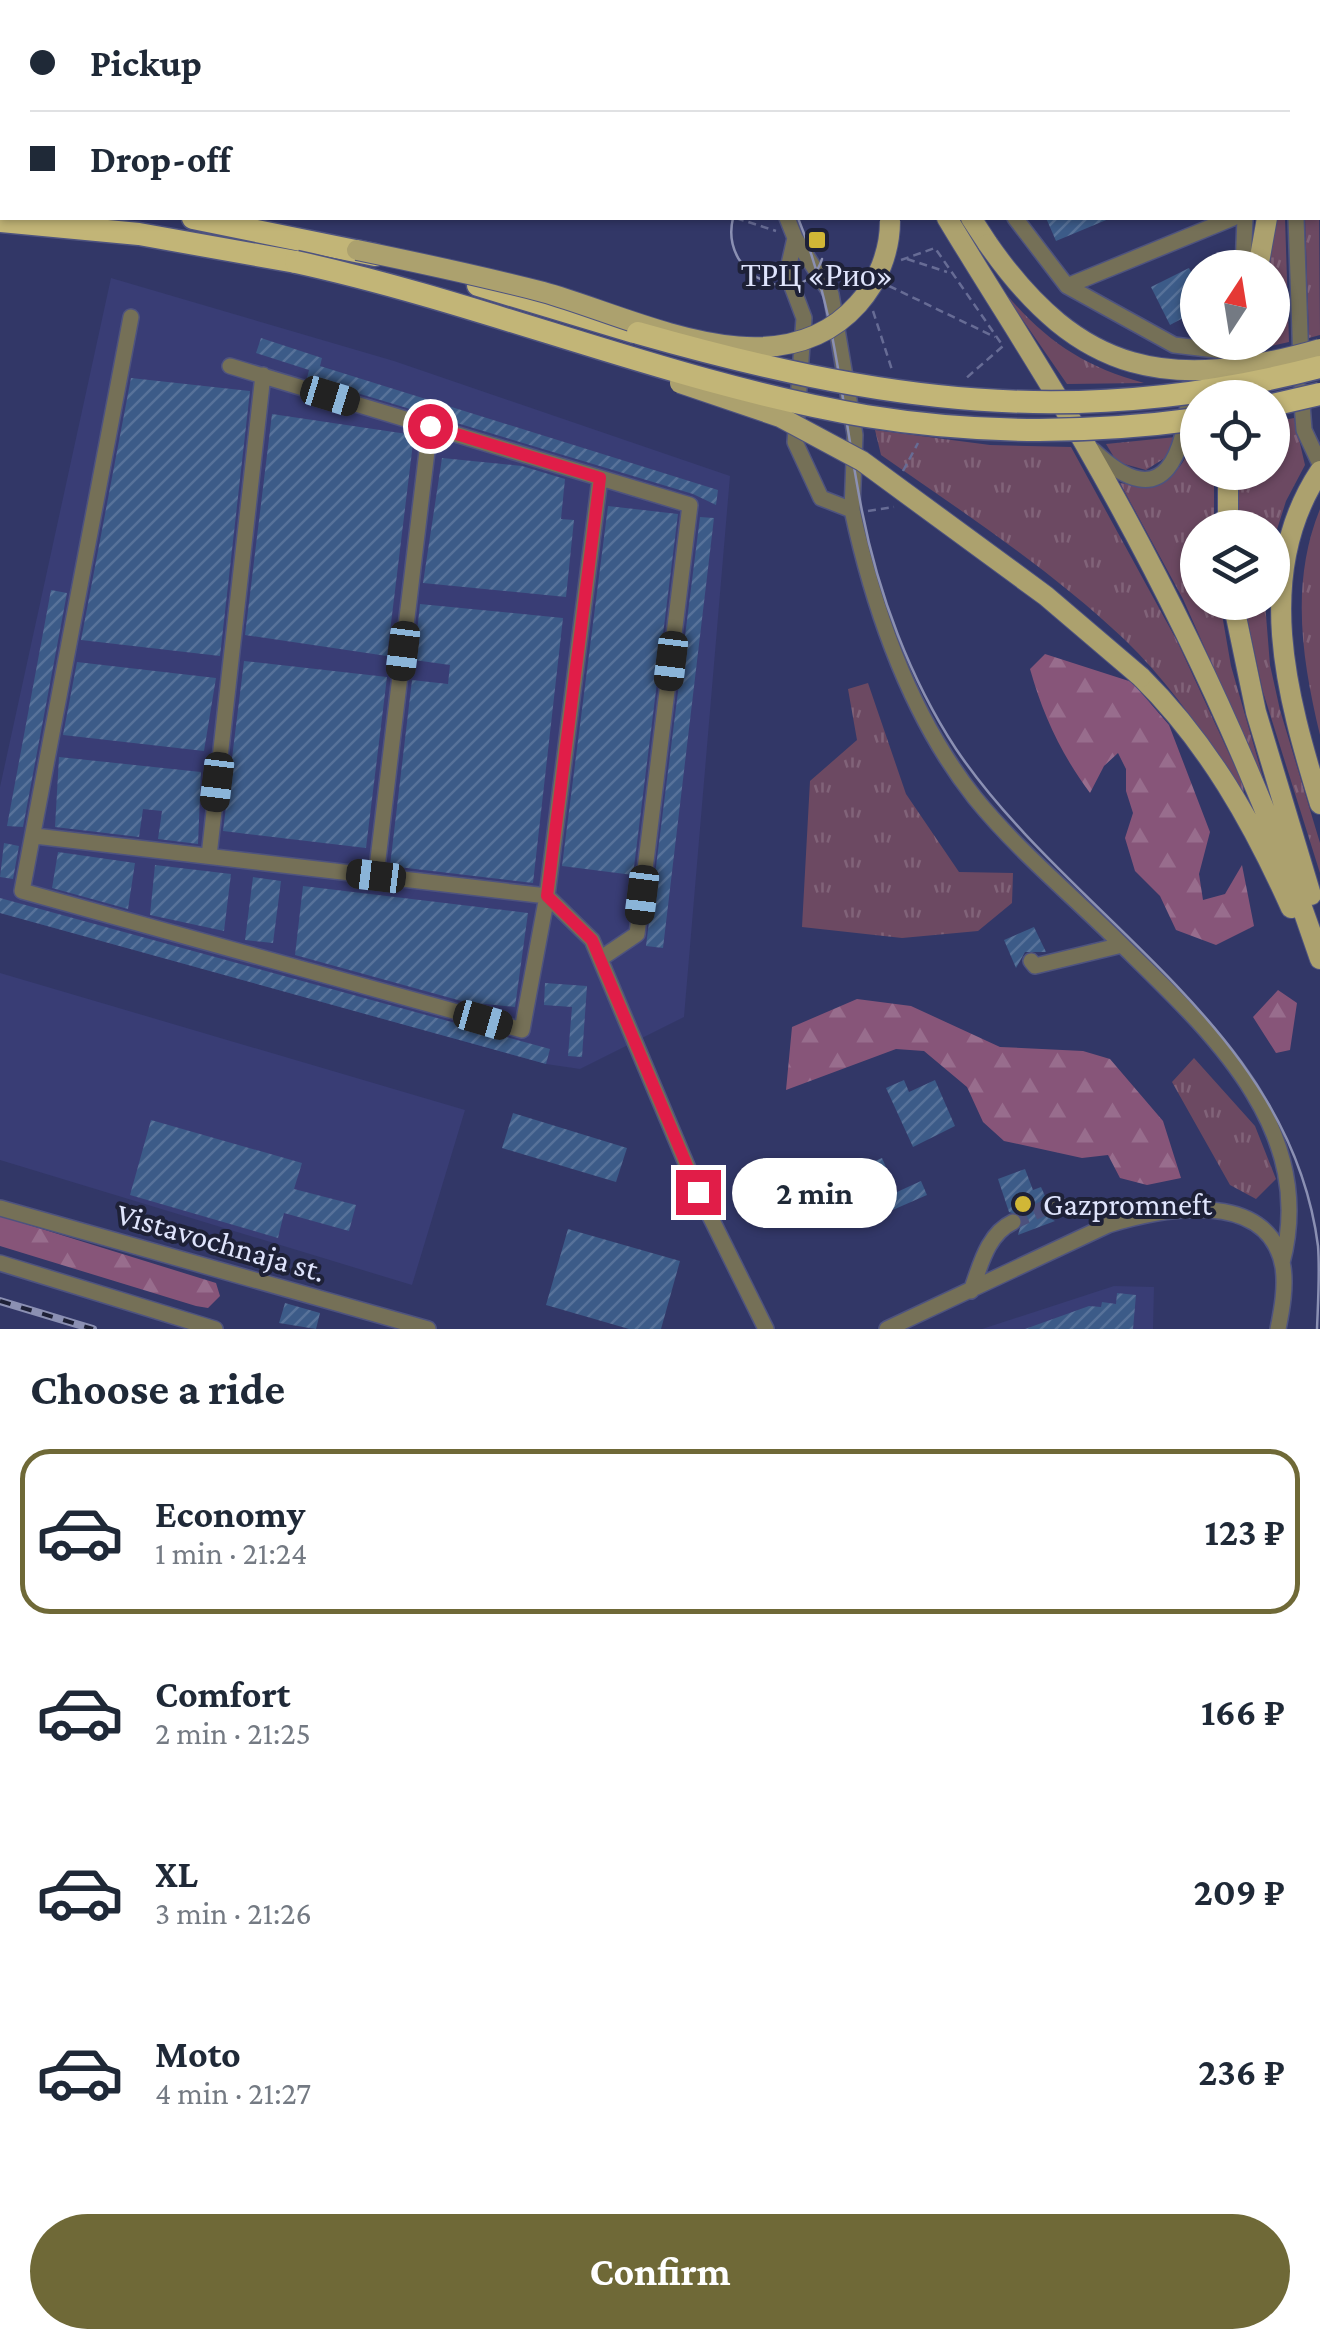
<!DOCTYPE html>
<html lang="en">
<head>
<meta charset="utf-8">
<style>
	body { margin:0; font-family:"Crimson Pro",serif; background:#f6f6f7; color:#1f2937; height:100vh; display:flex; flex-direction:column; font-size:38px; white-space:nowrap }
	* { box-sizing:border-box; margin:0 }
	p { font-size:32px; color:#747a83 }
	.icon { flex:none; width:55px; height:55px; fill:none; stroke:currentColor; stroke-width:2; stroke-linecap:round; stroke-linejoin:round }
	.map { position:relative; height:1329px; overflow:hidden }
	.sheet { display:flex; flex-direction:column; background:#fff; flex:1 }
	.sheet>* { flex:none }
	.banner { position:absolute; left:0px; top:0px; width:1320px; height:220px; box-shadow:0 2px 8px #0004; display:grid; align-content:center; height:220px; padding:0 30px; background:#fff }
	.needle { width:65px; rotate:12deg }
	.fabs { position:absolute; left:1180px; top:250px; display:grid; gap:20px }
	.fabs a { display:grid; place-items:center; width:110px; height:110px; border-radius:50%; background:#fff; box-shadow:0 2px 8px #0004; font-size:50px }
	.end { position:absolute; width:45px; height:45px; margin:-22px; border:12px solid #e11d48; background:#fff; box-shadow:0 0 0 5px #fff }
	.from { border-radius:50% }
	.bubble { position:absolute; height:70px; border-radius:35px; background:#fff; box-shadow:0 2px 8px #0004; font-size:32px; font-weight:700; line-height:70px; text-align:center }
	.car { position:absolute; width:30px; height:60px; margin:-30px -15px; border-radius:12px; box-shadow:0 0 8px 2px #0007; background:linear-gradient(#222 24%,#8ab4d8 0 40%,#222 0 76%,#8ab4d8 0 86%,#222 0) }
	.banner b { display:flex; align-items:center; gap:35px; height:95px; font-size:38px }
	.banner b+b { border-top:2px solid #e0e1e3 }
	.banner i { width:25px; height:25px; background:#1f2937 }
	ul { padding:0; list-style:none }
	li { display:flex; align-items:center; gap:30px; height:165px; margin:0 20px 15px; padding:0 10px; border:5px solid transparent; border-radius:30px }
	li div { flex:1 }
	li b { display:block; font-size:38px }
	li em { font-style:normal; font-weight:700 }
	li.active { border-color:#6f6937 }
	li>.icon { width:90px; height:90px; stroke-width:1.5 }
	h2 { padding:0 30px; font-size:45px; line-height:120px }
	.button { display:flex; gap:20px; margin-top:auto; padding:20px 30px }
	.button a { flex:1; height:115px; border-radius:60px; background:#6f6937; color:#fff; font-size:40px; font-weight:700; line-height:115px; text-align:center }
	.map>svg:first-child { display:block }
	.built { fill:#393d75 }
	.grass { fill:url(#grass-tufts) }
	.forest { fill:url(#forest-firs) }
	.building { fill:url(#building-hatch) }
	.lines { fill:none; stroke-linecap:round; stroke-linejoin:round }
	.minor-tunnel { stroke:#4c517d; stroke-width:15; stroke-dasharray:15 8; stroke-linecap:butt }
	.minor-casing { stroke:#4e537f; stroke-width:18 }
	.major-casing { stroke:#4e537f; stroke-width:22 }
	.highway-casing { stroke:#4e537f; stroke-width:25 }
	.path { stroke:#676c95; stroke-width:2.5; stroke-dasharray:8 5; stroke-linecap:butt }
	.minor { stroke:#757057; stroke-width:15 }
	.major { stroke:#aca16e; stroke-width:20 }
	.highway { stroke:#c2b577; stroke-width:22 }
	.tram { stroke:#8b90b3; stroke-width:2.5 }
	.rail-casing { stroke:#8b90b3; stroke-width:8 }
	.rail { stroke:#1e2137; stroke-width:4; stroke-dasharray:11; stroke-linecap:butt }
	.major-bridge-casing { stroke:#4e537f; stroke-width:22; stroke-linecap:butt }
	.highway-bridge-casing { stroke:#4e537f; stroke-width:25; stroke-linecap:butt }
	.major-bridge { stroke:#aca16e; stroke-width:20 }
	.highway-bridge { stroke:#c2b577; stroke-width:22 }
	.route { stroke:#e11d48; stroke-width:12 }
	.poi-dot { fill:#d1b736; stroke:#1e2137; stroke-width:4 }
	.labels { text-anchor:middle; dominant-baseline:central; stroke-width:8; stroke-linejoin:round; paint-order:stroke }
	.poi-label { font-size:32px; fill:#dfe4fc; stroke:#1e2137 }
	.street-label { font-size:32px; fill:#dfe4fc; stroke:#1e2137 }
</style>
</head>
<body>
<div class="map">
<svg width="1320" height="1329" viewBox="0 0 1320 1329">
	<defs>
		<pattern id="grass-tufts" width="24" height="20" patternUnits="userSpaceOnUse" patternTransform="scale(2.5)"><rect width="24" height="20" fill="#6c4962"/><path d="M3 7l-1-3M5 7V3M7 7l1-3M15 17l-1-3M17 17v-4M19 17l1-3" fill="none" stroke="#816379"/></pattern>
		<pattern id="forest-firs" width="22" height="20" patternUnits="userSpaceOnUse" patternTransform="scale(2.5)"><rect width="22" height="20" fill="#875579"/><path d="M5 1l3.5 6h-7zM16 11l3.5 6h-7z" fill="#986d8d"/></pattern>
		<pattern id="building-hatch" width="6" height="6" patternUnits="userSpaceOnUse" patternTransform="scale(2.5)"><rect width="6" height="6" fill="#3c5b88"/><path d="M-1 1l2-2M0 6l6-6M5 7l2-2" fill="none" stroke="#58729a"/></pattern>
	</defs>
	<rect width="100%" height="100%" fill="#323767"/>
	<path class="built" d="M0,0H525L527,2H2V97Z
		M111,278L394,361L730,476L684,1017L580,1069L546,1064L0,913V787Z
		M0,973L465,1110L412,1285L0,1160Z
		M1114,1286L1154,1287L1153,1329H982Z"/>
	<path class="grass" d="M1318,81L1320,335L1309,338L1305,218H1318Z
		M1276,218H1285L1289,342L1254,350L1256,343L1272,342V268L1268,267Z
		M998,284C1039,336 1080,366 1144,383L1067,384Z
		M1294,418L1305,465L1286,501L1273,542L1272,528H1239V473L1272,472L1273,422Z
		M875,430L990,445L1071,447L1177,641L1243,784L1244,796C1209,741 1172,685 1124,639C1050,569 964,513 881,455Z
		M1197,436L1198,472L1214,473V527L1198,528V602L1220,603L1231,666L1264,781L1183,599L1120,483C1158,490 1185,476 1192,437Z
		M1176,437L1168,456L1146,470L1117,462L1106,444Z
		M1320,509V735C1302,660 1290,583 1320,509Z
		M1244,603H1265L1270,665L1280,710L1320,843V873L1263,692Z
		M868,683L906,794L959,872L1013,873L1012,903L978,931L902,938L802,927L810,781L857,740L848,689Z
		M1194,1058L1255,1126L1276,1179L1256,1199L1230,1185L1172,1082Z"/>
	<path class="forest" d="M1045,654L1132,682L1169,725L1210,832L1199,874L1203,900L1225,894L1242,865L1254,926L1216,945L1176,930L1160,896L1135,871L1125,838L1133,813L1126,791V769L1118,753L1104,766L1090,793C1061,754 1043,715 1030,669Z
		M1278,990L1297,1003L1290,1050L1276,1053L1253,1017Z
		M857,999L911,1006L1000,1047L1083,1051L1110,1059L1163,1121L1181,1178L1147,1185L1120,1178L1108,1155L1082,1158L1004,1141L983,1122L967,1087L924,1051L896,1049L786,1090L792,1027Z
		M0,1216L216,1283L220,1296L208,1308L196,1306L0,1246Z"/>
	<path class="building" d="M1046,218H1111L1056,241Z
		M1189,268L1198,286V310L1170,325L1151,287Z
		M261,338L322,358L320,366L718,490L716,505L693,494L307,378L309,370L256,353Z
		M131,378L250,391L220,656L81,640Z
		M272,414L414,435L387,656L245,635Z
		M442,458L522,466L565,479L561,519L574,520L566,597L423,583Z
		M608,506L678,514L633,875L562,866Z
		M700,517L714,518L663,948L646,946Z
		M51,590L67,593L23,827L7,826Z
		M420,604L563,618L533,883L390,866L412,680L448,684L450,665L414,660Z
		M244,661L387,677L366,848L223,831Z
		M77,662L216,678L204,751L63,735Z
		M59,757L201,772L198,844L158,839L162,811L143,809L139,837L55,827Z
		M4,843L19,846L13,879L0,877Z
		M58,852L135,863L128,909L52,888Z
		M155,865L231,874L224,931L150,915Z
		M253,877L281,881L273,943L245,940Z
		M303,886L528,913L515,1007L465,1002L295,955Z
		M0,898L550,1049L546,1064L0,913Z
		M1034,927L1046,952H1025L1016,968L1004,940Z
		M545,983L587,986L582,1057L568,1056L572,1007L544,1005Z
		M904,1080L909,1092L935,1080L955,1126L913,1147L886,1088Z
		M513,1113L627,1148L616,1182L502,1148Z
		M151,1120L302,1163L294,1189L356,1205L349,1231L284,1213L278,1238L130,1195Z
		M882,1158L897,1192L921,1181L927,1195L888,1212L878,1189L863,1196L852,1171Z
		M1025,1169L1033,1190L1041,1187L1045,1196L1038,1204L1039,1212L1055,1221L1018,1235L1023,1217L1009,1212L998,1179Z
		M568,1229L680,1261L661,1329H629L546,1305Z
		M1117,1293L1136,1295L1133,1329H1025L1089,1306L1101,1307L1102,1302L1116,1304Z
		M285,1303L320,1313L316,1329L279,1323Z"/>
	<g class="lines">
		<path class="minor-tunnel" d="M1013,1222L1049,1206"/>
		<g class="minor-casing">
			<path id="minor" d="M494,0L495,2
				M678,0L680,2
				M876,0L878,2
				M1213,0L1214,2
				M0,7L2,8
				M787,218L795,238L787,273L804,318L795,442L821,498L852,510C874,611 910,716 975,798C1019,852 1073,896 1122,945
				M1015,218L1067,286L1174,345L1241,353
				M1296,218L1301,363
				M795,238L831,294L855,435L852,510
				M1243,268L1245,218
				M1067,286L1233,218
				M131,317L22,891L522,1030L547,896L600,478
				M230,366L690,505L637,934L600,959
				M1301,391L1304,430L1320,464
				M1094,451C1167,520 1185,450 1190,386
				M35,836L547,896L592,940L698,1192L766,1329
				M209,856L263,375
				M376,876L430,426
				M1031,961L1035,966L1122,945C1210,1031 1318,1128 1282,1263
				M1049,1206L1142,1213
				M0,1208L428,1329
				M0,1263L215,1329
				M971,1291C980,1267 987,1234 1013,1222
				M887,1329L1108,1225C1160,1209 1269,1187 1283,1267C1286,1287 1282,1309 1278,1329"/>
		</g>
		<g class="major-casing">
			<path id="major" d="M775,0L776,2
				M806,0L808,2
				M831,0L832,2
				M1263,0V2
				M1310,0L1311,2
				M1318,18L1320,24
				M947,218C992,293 1041,367 1085,444C1179,608 1260,780 1320,959
				M971,218L988,244
				M1258,268L1267,218
				M1235,398L1243,342
				M1320,471C1252,573 1287,697 1320,804
				M1228,528V472
				M1233,602L1256,712L1311,895
				M1141,677C1208,743 1253,823 1291,908"/>
		</g>
		<g class="highway-casing">
			<path id="highway" d="M0,198H2
				M193,218L375,255
				M0,221L139,234L296,262
				M478,285L634,332"/>
		</g>
		<path class="path" d="M736,218L776,231
			M907,259L947,272
			M901,260L935,248L1003,346L964,380
			M842,278L860,272
			M889,286L995,337
			M873,311L892,370
			M903,471L918,443
			M868,511L894,507"/>
		<use href="#minor" class="minor"/>
		<use href="#major" class="major"/>
		<use href="#highway" class="highway"/>
		<path class="tram" d="M685,0L687,2
			M733,218C718,281 806,311 822,259
			M798,218C837,313 842,411 862,511C878,593 910,679 956,749C1071,919 1290,1025 1318,1246C1320,1273 1318,1302 1317,1329"/>
		<g class="rail-casing">
			<path id="rail" d="M0,1301L93,1329"/>
		</g>
		<use href="#rail" class="rail"/>
		<g class="major-bridge-casing">
			<path id="major-bridge" d="M988,244C1080,376 1170,392 1320,349
				M357,250C420,263 481,276 543,292C637,318 777,395 858,304C878,282 890,251 890,221
				M680,383L780,417L862,461L1046,596L1141,677"/>
		</g>
		<g class="highway-bridge-casing">
			<path id="highway-bridge" d="M296,262C488,304 672,383 866,416C976,434 1087,434 1198,419
				M638,333C877,401 1075,431 1320,367
				M1272,405L1320,394"/>
		</g>
		<use href="#major-bridge" class="major-bridge"/>
		<use href="#highway-bridge" class="highway-bridge"/>
	</g>
	<g class="lines">
		<path class="route" d="M430,426L600,478L547,896L592,940L698,1192"/>
	</g>
	<g class="poi-dot">
		<rect x="807" y="230" width="20" height="20" rx="5"/>
		<circle cx="1023" cy="1204" r="10"/>
	</g>
	<g class="labels">
		<g class="poi-label">
			<text x="817" y="275">ТРЦ «Рио»</text>
			<text x="1043" y="1204" text-anchor="start">Gazpromneft</text>
		</g>
		<g class="street-label">
			<text transform="translate(221 1242) rotate(16)">Vistavochnaja st.</text>
		</g>
	</g>
</svg>
<div class="fabs">
<a><svg class="needle" viewBox="-14 -14 28 28"><path d="M0-13l5 13h-10z" fill="#e53935"/><path d="M0 13l5-13h-10z" fill="#747a83"/></svg></a>
<a><svg class="icon" aria-label="locate" viewBox="0 0 24 24"><circle cx="12" cy="12" r="6"/><path d="M12 2v4M12 18v4M2 12h4M18 12h4"/></svg></a>
<a><svg class="icon" aria-label="layers" viewBox="0 0 24 24"><path d="M12 4l9 5-9 5-9-5zM3 14l9 5 9-5"/></svg></a>
</div>
<i class="end from" style="left:430px;top:426px"></i>
<i class="end" style="left:698px;top:1192px"></i>
<div class="bubble" style="left:732px;top:1158px;width:165px">2 min</div>
<i class="car" style="left:330px;top:396px;rotate:107deg"></i>
<i class="car" style="left:403px;top:651px;rotate:187deg"></i>
<i class="car" style="left:671px;top:661px;rotate:187deg"></i>
<i class="car" style="left:217px;top:782px;rotate:187deg"></i>
<i class="car" style="left:376px;top:876px;rotate:277deg"></i>
<i class="car" style="left:642px;top:895px;rotate:187deg"></i>
<i class="car" style="left:483px;top:1020px;rotate:106deg"></i>
<div class="banner">
<b><i class="from"></i>Pickup</b>
<b><i></i>Drop-off</b>
</div>
</div>
<section class="sheet">
<h2>Choose a ride</h2>
<ul>
<li class="active"><svg class="icon" aria-label="car" viewBox="0 0 24 24"><path d="M5 17H2v-5l4-1 3-4h7l3 4 3 1v5h-3M9 17h6M6 11h13"/><circle cx="7" cy="17" r="2"/><circle cx="17" cy="17" r="2"/></svg><div><b>Economy</b><p>1 min · 21:24</p></div><em>123 ₽</em></li>
<li><svg class="icon" aria-label="car" viewBox="0 0 24 24"><path d="M5 17H2v-5l4-1 3-4h7l3 4 3 1v5h-3M9 17h6M6 11h13"/><circle cx="7" cy="17" r="2"/><circle cx="17" cy="17" r="2"/></svg><div><b>Comfort</b><p>2 min · 21:25</p></div><em>166 ₽</em></li>
<li><svg class="icon" aria-label="car" viewBox="0 0 24 24"><path d="M5 17H2v-5l4-1 3-4h7l3 4 3 1v5h-3M9 17h6M6 11h13"/><circle cx="7" cy="17" r="2"/><circle cx="17" cy="17" r="2"/></svg><div><b>XL</b><p>3 min · 21:26</p></div><em>209 ₽</em></li>
<li><svg class="icon" aria-label="car" viewBox="0 0 24 24"><path d="M5 17H2v-5l4-1 3-4h7l3 4 3 1v5h-3M9 17h6M6 11h13"/><circle cx="7" cy="17" r="2"/><circle cx="17" cy="17" r="2"/></svg><div><b>Moto</b><p>4 min · 21:27</p></div><em>236 ₽</em></li>
</ul>
<div class="button"><a>Confirm</a></div>
</section>
</body>
</html>
